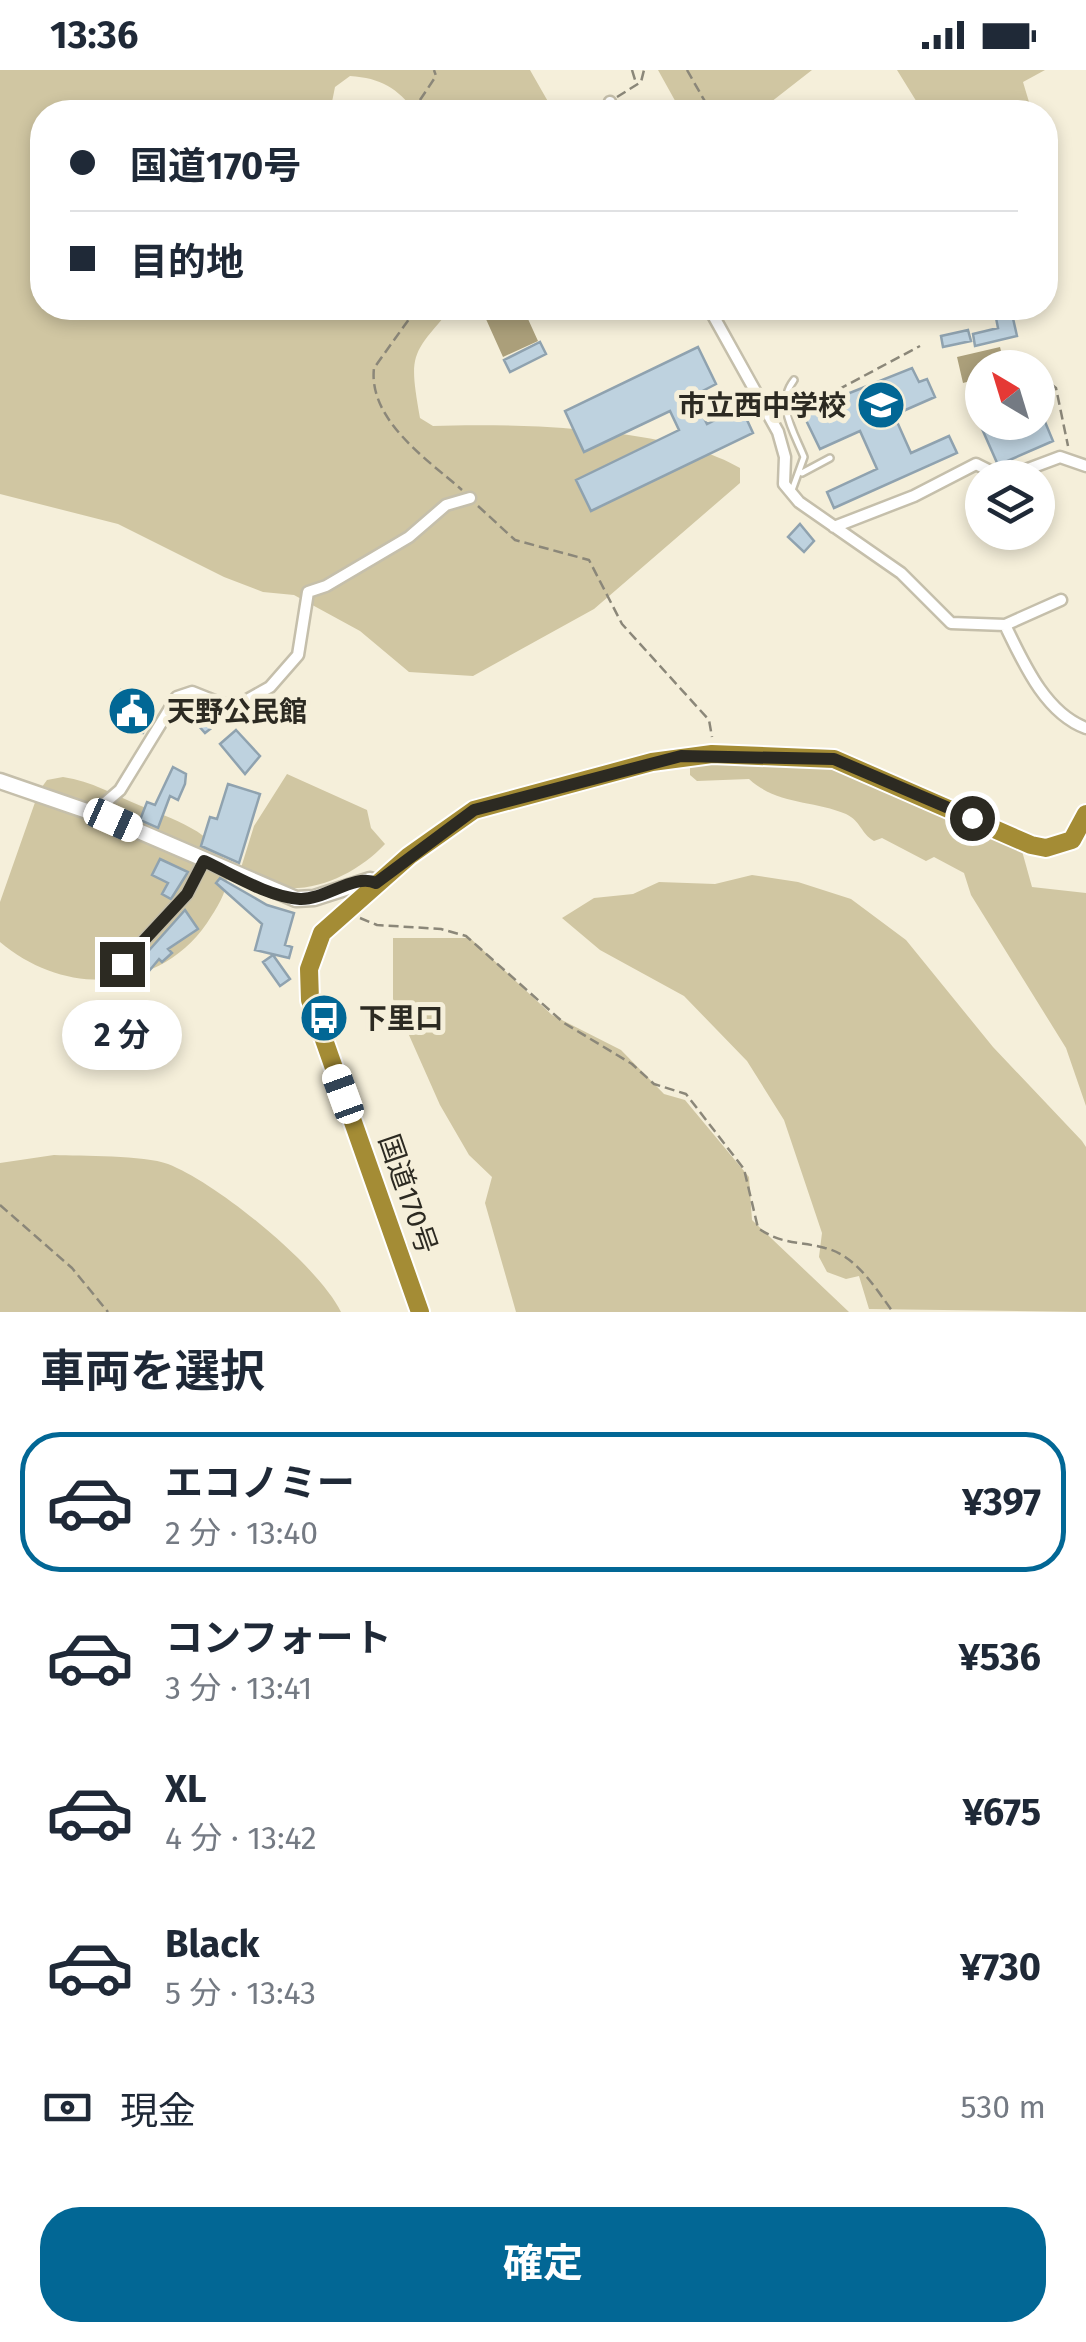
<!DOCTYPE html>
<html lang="ja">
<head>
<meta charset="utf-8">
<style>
	body { margin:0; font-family:"Fira Sans","Noto Sans JP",sans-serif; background:#f6f6f7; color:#1f2937; height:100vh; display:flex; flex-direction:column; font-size:38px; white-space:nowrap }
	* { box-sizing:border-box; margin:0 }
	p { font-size:32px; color:#747a83 }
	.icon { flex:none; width:55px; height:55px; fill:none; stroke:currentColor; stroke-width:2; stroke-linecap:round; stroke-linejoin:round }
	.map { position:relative; height:1242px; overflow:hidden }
	.details { display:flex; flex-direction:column; background:#fff; flex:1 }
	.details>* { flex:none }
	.hud { position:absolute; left:30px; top:30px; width:1028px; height:220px; border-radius:40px; box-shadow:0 5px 15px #0003; display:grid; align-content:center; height:220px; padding:0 40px; background:#fff }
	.needle { width:65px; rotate:322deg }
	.buttons { position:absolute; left:965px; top:280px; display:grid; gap:20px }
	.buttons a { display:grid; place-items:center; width:90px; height:90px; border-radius:50%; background:#fff; box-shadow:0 5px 15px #0003; font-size:50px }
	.end { position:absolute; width:45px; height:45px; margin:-22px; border:12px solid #2c2a22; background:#fff; box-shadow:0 0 0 5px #fff }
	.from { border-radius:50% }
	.bubble { position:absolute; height:70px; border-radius:35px; background:#fff; box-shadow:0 5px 15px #0003; font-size:32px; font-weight:700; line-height:70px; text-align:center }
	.car { position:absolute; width:30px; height:60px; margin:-30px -15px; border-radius:12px; box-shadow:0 0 8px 2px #0007; background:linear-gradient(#fff 24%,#345 0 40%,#fff 0 76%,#345 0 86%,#fff 0) }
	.hud b { display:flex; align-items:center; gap:35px; height:95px; font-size:38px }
	.hud b+b { border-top:2px solid #e0e1e3 }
	.hud i { width:25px; height:25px; background:#1f2937 }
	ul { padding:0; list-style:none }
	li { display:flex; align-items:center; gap:30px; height:140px; margin:0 20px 15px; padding:0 20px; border:5px solid transparent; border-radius:40px }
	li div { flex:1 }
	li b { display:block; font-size:38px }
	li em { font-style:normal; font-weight:700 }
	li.selected { border-color:#026795 }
	li>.icon { width:90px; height:90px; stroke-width:1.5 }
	h2 { padding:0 40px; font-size:45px; line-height:120px }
	.pay { display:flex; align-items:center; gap:25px; height:110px; padding:0 40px; font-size:38px }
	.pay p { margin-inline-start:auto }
	.cta { display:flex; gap:20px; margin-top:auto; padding:20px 40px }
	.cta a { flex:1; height:115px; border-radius:40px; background:#026795; color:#fff; font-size:40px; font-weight:700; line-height:115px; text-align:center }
	.status { display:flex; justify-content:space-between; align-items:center; height:70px; padding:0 50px; background:#fff; direction:ltr }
	.status svg { height:28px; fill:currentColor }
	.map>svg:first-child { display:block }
	.green { fill:#d0c6a2 }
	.water { fill:#ab9f7a }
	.building { fill:#bed2df; stroke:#8fa2af; stroke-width:2.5 }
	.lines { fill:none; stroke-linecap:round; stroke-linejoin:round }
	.lane-casing { stroke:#c5bfab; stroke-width:10 }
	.street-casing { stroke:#c5bfab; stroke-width:15 }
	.secondary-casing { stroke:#c5bfab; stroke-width:19 }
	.highway-casing { stroke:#fff; stroke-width:22 }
	.path { stroke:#8b8779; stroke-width:2.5; stroke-dasharray:10 5; stroke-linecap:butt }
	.lane { stroke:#fff; stroke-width:5 }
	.street { stroke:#fff; stroke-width:10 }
	.secondary { stroke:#fff; stroke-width:14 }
	.highway { stroke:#a48c35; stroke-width:18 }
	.route { stroke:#2c2a22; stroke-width:12 }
	.labels { text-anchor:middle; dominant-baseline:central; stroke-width:10; stroke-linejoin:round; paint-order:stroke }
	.poi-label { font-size:28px; font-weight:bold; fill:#2c2a22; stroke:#f5efda; text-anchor:start }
	.street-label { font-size:28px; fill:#2c2a22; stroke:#f5efda }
</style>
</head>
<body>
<div class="status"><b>13:36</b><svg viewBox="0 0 49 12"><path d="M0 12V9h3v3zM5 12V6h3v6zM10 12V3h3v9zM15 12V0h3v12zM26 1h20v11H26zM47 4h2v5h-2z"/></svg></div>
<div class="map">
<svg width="1086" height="1242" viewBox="0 0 1086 1242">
	<rect width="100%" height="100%" fill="#f5efda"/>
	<path class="green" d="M0,0H530L554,42H416C397,18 381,8 350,6L335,17L330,42H42V238H452C410,286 409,284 420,348L433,356C516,353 670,357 740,398V413L594,539L473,606L409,602L360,561L294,525L263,522L224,507L118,454L0,424Z
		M658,0H812L758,42H691L678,36Z
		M897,0H1045L1023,12L1029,32L1026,42H923Z
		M696,692L828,696L971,755L1022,781L1032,817L1086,823V1036L1066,978L971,825L964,803L934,787L926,791L882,768L874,771C861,764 861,751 846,744C813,730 777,735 749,709L697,711L690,705V694Z
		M287,704L367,740L371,758L385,774C359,802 316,824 276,817C264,815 251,806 240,801L254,756Z
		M63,707C92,711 114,725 141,736C168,747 219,763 226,797C231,818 218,836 207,853C159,923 65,927 0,872V832L39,721L47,710Z
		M752,805L798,812L851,829L906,870L993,977L1082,1071L1086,1077V1242L869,1239L859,1206L846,1209L827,1202L819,1187L822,1163L784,1050L747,991L684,926L600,880L562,848L594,828L633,824L659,812L715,814Z
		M393,868H470L552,945L621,980L664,1024L685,1030L749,1107L752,1150L849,1242H516L485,1133L492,1107L469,1085L440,1035L393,929Z
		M54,1085C81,1086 144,1085 168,1094C217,1113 318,1195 341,1242H0V1093Z"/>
	<path class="water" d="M481,238H523L538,271L503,287Z
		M1000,277L1005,297L982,298V308L963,313L957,287Z"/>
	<path class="building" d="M1012,244L1017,266L975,276L973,264L998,258L996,248Z
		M968,260L971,271L943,277L941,266Z
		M540,272L546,284L510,302L504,290Z
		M698,277L716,314L693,326L707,354L741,337L753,363L591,441L576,410L679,360L670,341L584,382L565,341Z
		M912,298L919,312L927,309L935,327L894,345L911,383L949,366L957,383L834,438L827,422L877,399L860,361L820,379L802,342Z
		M1038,335L1053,371L998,395L979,352H1038Z
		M800,454L814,471L804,482L788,467Z
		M121,620L136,621L134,630L150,632L143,663L128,662L130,653L115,651Z
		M185,633L189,638L202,637L218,653L205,663L189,645L177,653L174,649Z
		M236,660L260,686L245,704L220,674Z
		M173,697L186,704L185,714L178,730L170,726L158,758L140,750L147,732L155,735Z
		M228,714L260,724L239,793L201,776L210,747L217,749Z
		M160,789L188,802L171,829L162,824L168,813L152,805Z
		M220,808L267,835L294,843L285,875L292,877L289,888L255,880L262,854L216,813Z
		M185,840L198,859L168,879L172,883L162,892L159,889L139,913L128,904Z
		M273,885L290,909L280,916L263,892Z"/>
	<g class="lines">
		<g class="lane-casing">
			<path id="lane" d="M802,403L830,388
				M791,423L804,387C794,362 775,334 794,310"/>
		</g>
		<g class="street-casing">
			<path id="street" d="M610,32L612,42
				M709,238L778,362L785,387L784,414L799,432L901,503L951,553L1005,555C1023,592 1045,643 1086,658
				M1004,408L1060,387L1086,396
				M834,457L914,426L976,394L1004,408
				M1005,555L1061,530
				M92,744L120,720L177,627L192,622L222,634L238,635L270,617L298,585L308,522L326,516L409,467L446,435L470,428
				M122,894L187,824L203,791"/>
		</g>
		<g class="secondary-casing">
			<path id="secondary" d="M0,711L113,750L296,829L314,828L370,810L377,813"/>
		</g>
		<g class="highway-casing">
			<path id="highway" d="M420,1242L310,930L309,899L322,863L409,786L474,740L652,692L712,684L834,689L1031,775L1046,778L1072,770L1086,744"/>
		</g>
		<path class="path" d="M632,0L636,13
			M687,0L711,42
			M617,27L641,12L644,0
			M417,42L414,39L436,6L434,0
			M584,42L601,35
			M417,238L374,298C368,350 428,390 462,420
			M1038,304L1056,318L1068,376
			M798,341L920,276
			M478,436L515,470L589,490L622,554L709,650L712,667
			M360,848L377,855L441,859L466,866L564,953L632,994L654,1014L686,1024L744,1099L758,1158C782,1175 799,1171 825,1178C856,1185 876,1219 893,1242
			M0,1135L72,1198L108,1242"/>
		<use href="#lane" class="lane"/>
		<use href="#street" class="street"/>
		<use href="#secondary" class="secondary"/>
		<use href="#highway" class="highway"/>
	</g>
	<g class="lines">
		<path class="route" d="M122,894L187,824L204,791C232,804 268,827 300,829C325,830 355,803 376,813L474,740L681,686L834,689L972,748"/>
	</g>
	<defs>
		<g id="school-disc" transform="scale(2.5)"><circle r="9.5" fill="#026795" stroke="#f5efda"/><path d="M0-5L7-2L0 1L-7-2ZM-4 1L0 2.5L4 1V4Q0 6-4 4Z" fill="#fff"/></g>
		<g id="civic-disc" transform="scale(2.5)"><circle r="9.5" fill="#026795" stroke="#f5efda"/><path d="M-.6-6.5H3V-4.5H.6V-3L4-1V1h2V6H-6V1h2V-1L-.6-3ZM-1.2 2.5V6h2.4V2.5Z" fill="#fff"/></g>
		<g id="bus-disc" transform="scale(2.5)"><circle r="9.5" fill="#026795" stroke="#f5efda"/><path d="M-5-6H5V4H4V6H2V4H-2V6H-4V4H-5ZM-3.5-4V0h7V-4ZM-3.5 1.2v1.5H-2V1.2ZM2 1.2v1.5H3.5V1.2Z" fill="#fff"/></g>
	</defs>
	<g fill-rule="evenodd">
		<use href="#school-disc" x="881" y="335"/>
		<use href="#civic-disc" x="132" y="641"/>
		<use href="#bus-disc" x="324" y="948"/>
	</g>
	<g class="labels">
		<g class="poi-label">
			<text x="846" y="335" text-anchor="end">市立西中学校</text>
			<text x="167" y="641">天野公民館</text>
			<text x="359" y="948">下里口</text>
		</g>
		<g class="street-label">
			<text transform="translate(408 1124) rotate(71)">国道170号</text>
		</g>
	</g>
</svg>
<div class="buttons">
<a><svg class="needle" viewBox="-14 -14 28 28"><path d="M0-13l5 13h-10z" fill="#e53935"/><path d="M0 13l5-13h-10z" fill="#747a83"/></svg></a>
<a><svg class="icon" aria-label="layers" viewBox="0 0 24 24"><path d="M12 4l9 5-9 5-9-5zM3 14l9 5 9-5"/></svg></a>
</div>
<i class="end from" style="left:972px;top:748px"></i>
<i class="end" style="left:122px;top:894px"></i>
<div class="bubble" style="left:62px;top:930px;width:120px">2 分</div>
<i class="car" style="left:113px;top:750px;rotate:114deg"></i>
<i class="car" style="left:343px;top:1024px;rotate:340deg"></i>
<div class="hud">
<b><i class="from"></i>国道170号</b>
<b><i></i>目的地</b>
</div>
</div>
<section class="details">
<h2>車両を選択</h2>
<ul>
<li class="selected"><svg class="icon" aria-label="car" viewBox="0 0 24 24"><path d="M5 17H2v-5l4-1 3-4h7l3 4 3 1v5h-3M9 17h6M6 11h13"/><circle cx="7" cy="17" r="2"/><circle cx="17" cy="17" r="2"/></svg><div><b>エコノミー</b><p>2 分 · 13:40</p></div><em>¥397</em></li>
<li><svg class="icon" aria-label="car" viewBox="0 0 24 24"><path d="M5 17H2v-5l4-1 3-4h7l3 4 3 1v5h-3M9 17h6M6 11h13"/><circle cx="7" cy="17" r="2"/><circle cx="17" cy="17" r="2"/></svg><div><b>コンフォート</b><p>3 分 · 13:41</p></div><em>¥536</em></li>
<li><svg class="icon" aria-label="car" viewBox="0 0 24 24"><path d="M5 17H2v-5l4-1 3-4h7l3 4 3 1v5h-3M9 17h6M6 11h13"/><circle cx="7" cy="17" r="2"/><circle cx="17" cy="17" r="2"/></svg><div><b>XL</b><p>4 分 · 13:42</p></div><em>¥675</em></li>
<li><svg class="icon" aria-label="car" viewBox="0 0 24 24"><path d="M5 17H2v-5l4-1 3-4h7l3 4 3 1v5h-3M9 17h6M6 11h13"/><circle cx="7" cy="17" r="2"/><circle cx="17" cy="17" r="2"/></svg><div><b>Black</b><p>5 分 · 13:43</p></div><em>¥730</em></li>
</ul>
<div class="pay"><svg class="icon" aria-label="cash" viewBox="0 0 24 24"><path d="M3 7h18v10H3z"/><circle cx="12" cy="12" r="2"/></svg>現金<p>530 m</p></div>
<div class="cta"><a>確定</a></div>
</section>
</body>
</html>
